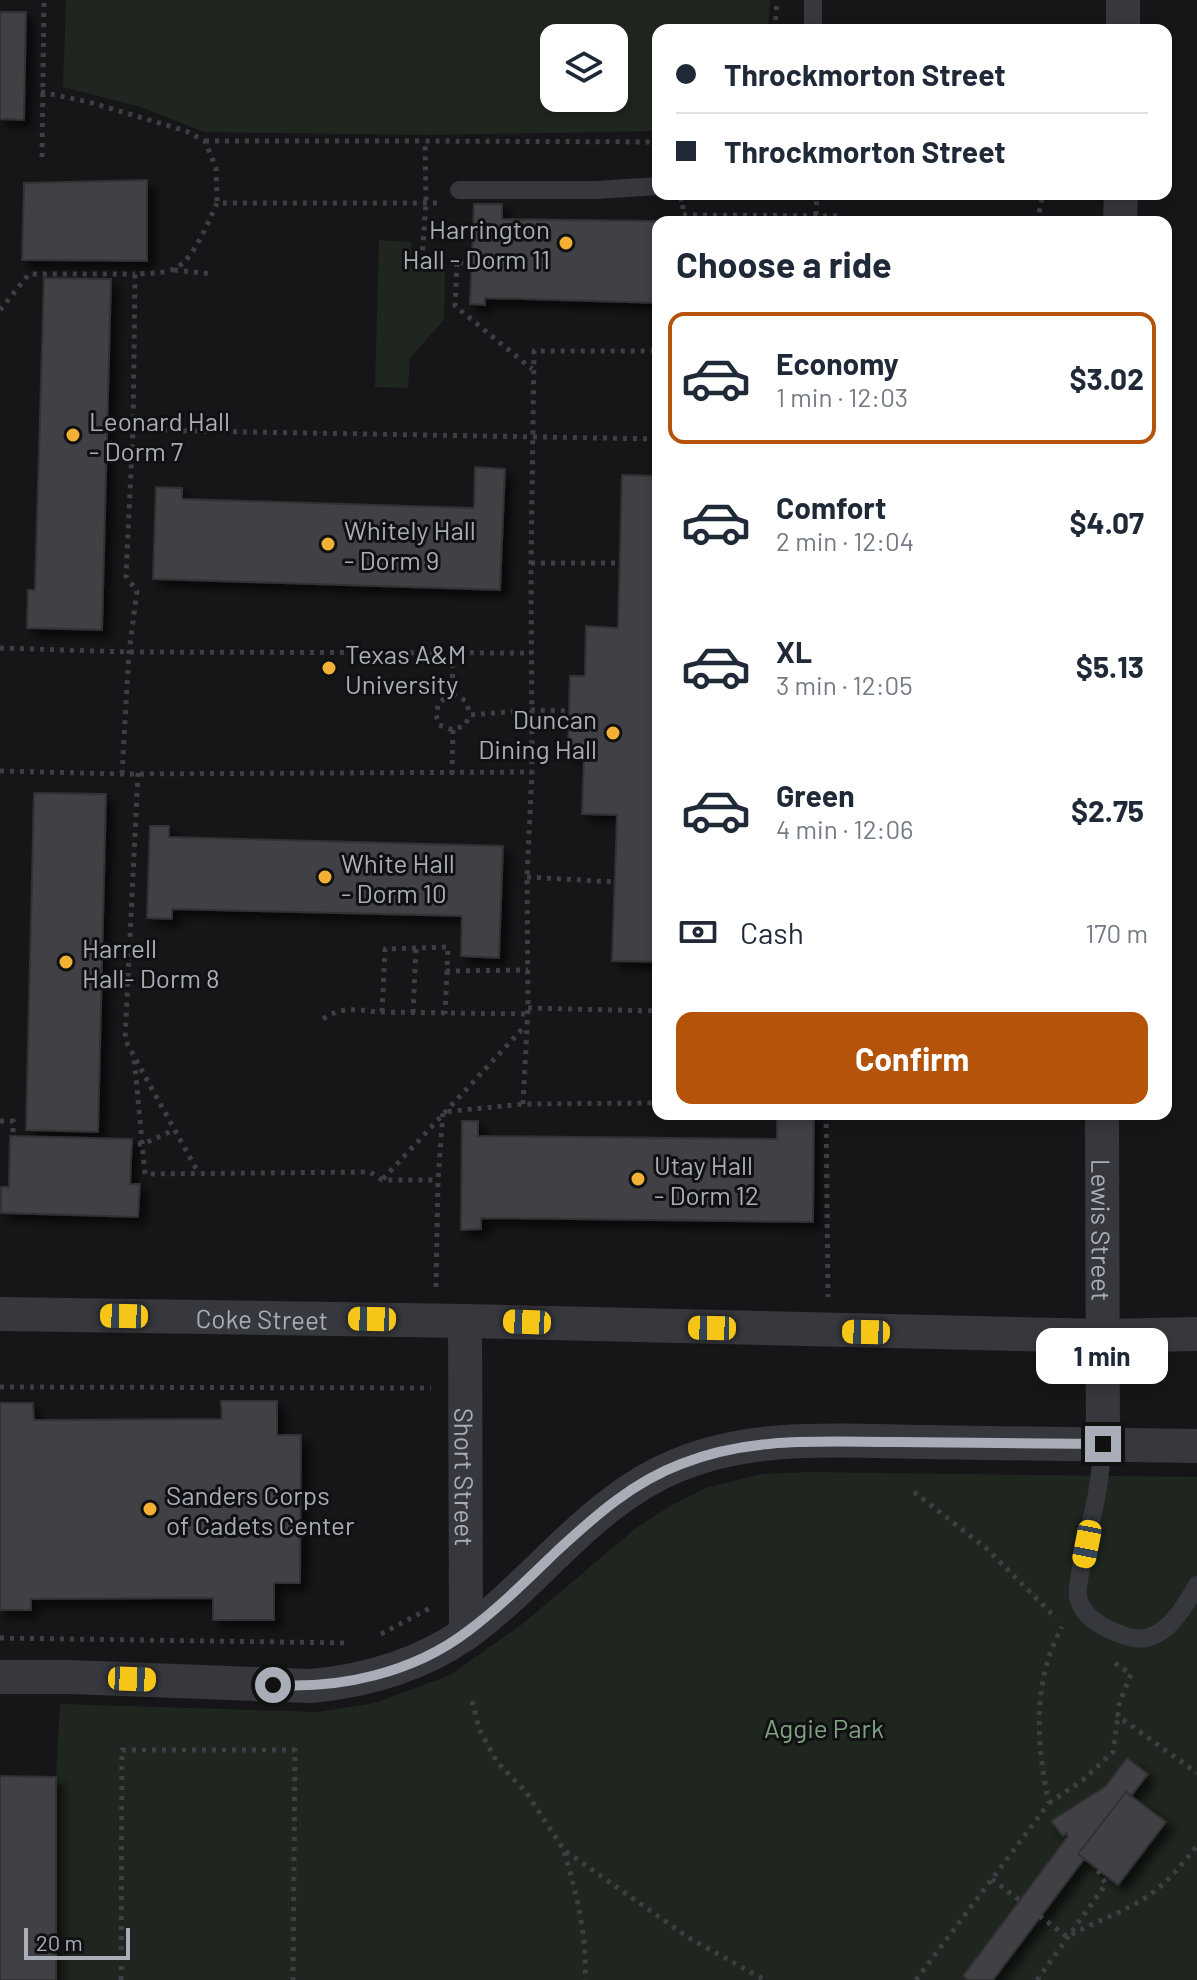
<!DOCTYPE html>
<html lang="en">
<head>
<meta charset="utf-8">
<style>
	body { margin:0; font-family:Barlow,sans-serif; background:#f6f6f7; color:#1f2937; height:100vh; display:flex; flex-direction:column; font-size:30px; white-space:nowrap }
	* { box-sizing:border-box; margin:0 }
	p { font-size:26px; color:#747a83 }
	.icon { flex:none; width:44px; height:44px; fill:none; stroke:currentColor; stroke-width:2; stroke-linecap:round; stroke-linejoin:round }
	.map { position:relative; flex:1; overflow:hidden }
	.side { position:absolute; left:652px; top:216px; width:520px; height:904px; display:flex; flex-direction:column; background:#fff; border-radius:16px; box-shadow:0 4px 12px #0003 }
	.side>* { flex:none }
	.banner { position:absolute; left:652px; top:24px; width:520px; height:176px; border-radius:16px; box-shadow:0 4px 12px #0003; display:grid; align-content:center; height:176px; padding:0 24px; background:#fff }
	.tools { position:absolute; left:540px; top:24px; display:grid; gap:16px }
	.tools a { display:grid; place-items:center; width:88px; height:88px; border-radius:16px; background:#fff; box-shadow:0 4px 12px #0003; font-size:40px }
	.scale { position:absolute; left:24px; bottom:20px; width:106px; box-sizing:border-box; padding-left:8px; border:4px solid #a8adb8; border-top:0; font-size:22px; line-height:28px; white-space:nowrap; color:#a8adb8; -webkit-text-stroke:6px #111113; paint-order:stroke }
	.end { position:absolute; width:36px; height:36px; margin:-18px; border:10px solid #a8adb8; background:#111; box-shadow:0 0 0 4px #111 }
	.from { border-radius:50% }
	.bubble { position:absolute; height:56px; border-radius:16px; background:#fff; box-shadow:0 4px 12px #0003; font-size:26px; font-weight:700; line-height:56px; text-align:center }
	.car { position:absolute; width:24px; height:48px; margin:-24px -12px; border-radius:10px; box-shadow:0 0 6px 2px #0007; background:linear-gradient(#f5c518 24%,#345 0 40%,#f5c518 0 76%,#345 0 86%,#f5c518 0) }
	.banner b { display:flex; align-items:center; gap:28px; height:76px; font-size:30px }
	.banner b+b { border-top:2px solid #e0e1e3 }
	.banner i { width:20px; height:20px; background:#1f2937 }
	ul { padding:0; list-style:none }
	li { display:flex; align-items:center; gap:24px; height:132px; margin:0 16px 12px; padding:0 8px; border:4px solid transparent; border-radius:16px }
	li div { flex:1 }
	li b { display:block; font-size:30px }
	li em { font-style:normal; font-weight:700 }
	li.active { border-color:#b45309 }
	li>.icon { width:72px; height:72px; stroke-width:1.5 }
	h2 { padding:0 24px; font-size:36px; line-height:96px }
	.pay { display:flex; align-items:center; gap:20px; height:88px; padding:0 24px; font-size:30px }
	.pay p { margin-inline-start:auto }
	.button { display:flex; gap:16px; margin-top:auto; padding:16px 24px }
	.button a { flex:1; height:92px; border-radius:16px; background:#b45309; color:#fff; font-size:32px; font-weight:700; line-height:92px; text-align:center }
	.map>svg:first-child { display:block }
	.green { fill:#1e261f; fill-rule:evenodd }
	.building { fill:#404145; stroke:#303034; stroke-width:2; filter:url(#shadow) }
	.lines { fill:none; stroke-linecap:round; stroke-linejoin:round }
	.path { stroke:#3d3f44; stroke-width:5; stroke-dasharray:4 6; stroke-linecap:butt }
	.service { stroke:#37383d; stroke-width:18 }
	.minor { stroke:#37383d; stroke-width:34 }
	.route { stroke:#a8adb8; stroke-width:10 }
	.poi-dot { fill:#f2b134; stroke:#111113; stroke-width:3 }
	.labels { text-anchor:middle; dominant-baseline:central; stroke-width:6; stroke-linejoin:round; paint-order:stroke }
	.poi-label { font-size:26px; fill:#a8adb8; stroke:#111113; text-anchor:start }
	.street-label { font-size:26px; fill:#a8adb8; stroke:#111113 }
	.park-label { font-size:26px; fill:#7fa381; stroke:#111113 }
</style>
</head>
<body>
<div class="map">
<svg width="1197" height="1980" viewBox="0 0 1197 1980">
	<defs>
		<filter id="shadow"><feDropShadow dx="7" dy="7" stdDeviation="4" flood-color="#0009"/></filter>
	</defs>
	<rect width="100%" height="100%" fill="#161618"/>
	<path class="green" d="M66,0H770L768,30H658V131L430,135L204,132L144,108L63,87ZM554,38H614V98H554Z
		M379,240L411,242V269L445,270L444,320L410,358L408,388L375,387Z
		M809,1472L1197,1477V1980H56V1777L60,1704L318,1712L375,1703L450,1675L521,1625L635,1529L670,1506L706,1488L761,1474Z"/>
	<path class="building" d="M0,12H26L24,120L0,119Z
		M147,180V261L22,260L24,183Z
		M474,204H502V219L725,222H658V303L485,298V305L470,304Z
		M44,278L111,279L102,630L27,628L28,590H35Z
		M475,467L505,469L500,590L153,579L156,487L182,488V499L474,508Z
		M622,475L658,476V962L612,961L617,815L582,814L584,756L568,755L570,676H585L586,626L618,628Z
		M34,793L106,794L98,1132L26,1130Z
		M150,826H169V837L503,846L499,958L461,956L462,916L172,909V919L147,918Z
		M777,1114H814L813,1222L481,1218V1229L461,1230L462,1121H478V1136L777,1139Z
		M10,1136L132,1139L130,1184H140L138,1217L1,1213V1187H9Z
		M221,1401H277V1435H301L300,1583H274V1620H213V1598L31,1599V1610H0V1403H33L34,1420L222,1419Z
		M1127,1758L1148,1774L1131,1796L1126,1792L1078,1854L1084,1859L993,1980H968L963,1976L1068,1836L1066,1833L1063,1836L1051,1821L1106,1786Z
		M0,1776L56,1777V1980H0Z
		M1126,1792L1166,1822L1118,1885L1078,1854Z"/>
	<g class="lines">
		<path class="path" d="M775,30L777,0
			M41,92L89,102L186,131L205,141L216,168L217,203
			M205,141H425
			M42,157L44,0
			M679,199H683V215L842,216V222
			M816,215L817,194
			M1037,222L1043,194
			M457,263L455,306L532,369
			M473,264L422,259L426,203L425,141L658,142
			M174,270L213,274
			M0,310L29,274H135
			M133,430L658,439
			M531,563H620
			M0,648L129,652L531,653
			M452,654L453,694L466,701L470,715
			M453,694L439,702L436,715L439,725L453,730L465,725L470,715L531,710L569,711
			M0,771L122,774L532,772
			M138,773L125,1040L134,1056L145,1174L370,1172L382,1180H438
			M122,774L129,652L137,591L126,576L133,430L135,274C147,273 163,274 174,269C194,260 208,222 217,203H437
			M452,774L453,730
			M527,877L615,882
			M446,971L528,970
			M528,1008L658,1011
			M382,1012L385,949L448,947L445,1014
			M413,1013L416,948
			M323,1019C340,1007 356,1009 376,1012L527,1014
			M136,1060L199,1174
			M523,1104L528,1008L527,877L532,772L531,563L534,351H658
			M826,1114L828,1297
			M0,1121H13V1138L25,1140
			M98,1143L143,1144L174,1130
			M383,1179L526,1025
			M436,1287L438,1180L443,1112L523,1104L658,1103
			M0,1387L431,1388
			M914,1492L986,1548L1056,1618
			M381,1634L432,1607
			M0,1638L349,1643
			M1115,1663L1131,1674L1119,1704L1118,1716L1197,1773
			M472,1701L479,1729L497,1762L526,1792L564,1850L689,1938L765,1980
			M1049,1803L1083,1780L1113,1752L1118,1716
			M564,1852C577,1895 587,1935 585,1980
			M992,1879L1067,1937C1093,1922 1123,1913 1148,1896C1167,1883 1182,1864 1197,1846
			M121,1980L122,1750H295L293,1980
			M916,1980L1049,1803C1036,1743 1032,1682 1062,1627
			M1037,1980L1106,1884L1097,1869"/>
		<path class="service" d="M813,30V0
			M459,190H596L658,186
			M1103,1444C1101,1460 1100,1477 1097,1493C1094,1513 1075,1583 1078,1597C1083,1619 1109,1631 1129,1637C1162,1647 1184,1608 1197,1585"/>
		<g class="minor">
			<path d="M1123,30V0"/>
			<path d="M1120,222L1121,194"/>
			<path id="s1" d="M1102,1114L1103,1444"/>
			<path id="s2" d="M0,1314L465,1321L1104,1336L1197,1334"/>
			<path id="s3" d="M465,1321L466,1633"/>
			<path d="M0,1677H70L311,1686C365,1681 420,1665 465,1634C539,1581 591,1500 678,1465C756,1433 841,1441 924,1442C1015,1443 1106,1444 1197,1446"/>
		</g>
	</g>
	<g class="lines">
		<path class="route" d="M273,1685C340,1689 413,1673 468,1631C500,1607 529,1578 558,1550C595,1516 633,1482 681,1464C751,1436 823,1442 896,1442C965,1443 1034,1443 1103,1444"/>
	</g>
	<g class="poi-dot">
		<circle cx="566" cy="243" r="8"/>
		<circle cx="73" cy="435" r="8"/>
		<circle cx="328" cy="544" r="8"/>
		<circle cx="329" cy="668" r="8"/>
		<circle cx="613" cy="733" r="8"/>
		<circle cx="325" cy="877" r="8"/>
		<circle cx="66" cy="962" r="8"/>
		<circle cx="638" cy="1179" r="8"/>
		<circle cx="150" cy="1509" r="8"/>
	</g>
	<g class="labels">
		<g class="poi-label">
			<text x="550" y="228" text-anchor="end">Harrington<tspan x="550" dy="30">Hall - Dorm 11</tspan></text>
			<text x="89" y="420">Leonard Hall<tspan x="89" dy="30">- Dorm 7</tspan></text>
			<text x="344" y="529">Whitely Hall<tspan x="344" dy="30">- Dorm 9</tspan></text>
			<text x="345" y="653">Texas A&amp;M<tspan x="345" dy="30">University</tspan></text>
			<text x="597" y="718" text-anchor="end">Duncan<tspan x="597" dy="30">Dining Hall</tspan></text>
			<text x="341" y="862">White Hall<tspan x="341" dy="30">- Dorm 10</tspan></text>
			<text x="82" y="947">Harrell<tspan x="82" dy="30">Hall- Dorm 8</tspan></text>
			<text x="654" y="1164">Utay Hall<tspan x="654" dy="30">- Dorm 12</tspan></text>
			<text x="166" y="1494">Sanders Corps<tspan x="166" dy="30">of Cadets Center</tspan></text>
		</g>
		<g class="street-label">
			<text stroke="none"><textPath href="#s1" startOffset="116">Lewis Street</textPath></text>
			<text stroke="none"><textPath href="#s2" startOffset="262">Coke Street</textPath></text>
			<text stroke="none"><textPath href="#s3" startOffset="156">Short Street</textPath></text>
		</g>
		<g class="park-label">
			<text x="824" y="1727">Aggie Park</text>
		</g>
	</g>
</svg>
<div class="tools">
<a><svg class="icon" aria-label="layers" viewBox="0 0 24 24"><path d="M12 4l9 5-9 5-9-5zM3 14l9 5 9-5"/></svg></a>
</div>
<div class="scale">20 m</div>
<i class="end from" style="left:273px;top:1685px"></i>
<i class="end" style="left:1103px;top:1444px"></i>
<div class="bubble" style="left:1036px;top:1328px;width:132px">1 min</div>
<i class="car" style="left:124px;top:1316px;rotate:271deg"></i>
<i class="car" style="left:372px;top:1319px;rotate:271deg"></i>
<i class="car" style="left:527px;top:1322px;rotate:272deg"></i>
<i class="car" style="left:712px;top:1328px;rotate:271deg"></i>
<i class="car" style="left:866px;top:1332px;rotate:271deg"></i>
<i class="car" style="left:1087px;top:1544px;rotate:191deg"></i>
<i class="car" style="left:132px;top:1679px;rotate:92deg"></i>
<div class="banner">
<b><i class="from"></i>Throckmorton Street</b>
<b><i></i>Throckmorton Street</b>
</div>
<section class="side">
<h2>Choose a ride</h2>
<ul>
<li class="active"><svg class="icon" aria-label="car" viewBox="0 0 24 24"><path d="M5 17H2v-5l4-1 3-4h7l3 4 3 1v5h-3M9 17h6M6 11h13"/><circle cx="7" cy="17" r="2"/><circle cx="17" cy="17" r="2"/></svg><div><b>Economy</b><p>1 min · 12:03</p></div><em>$3.02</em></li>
<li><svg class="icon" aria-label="car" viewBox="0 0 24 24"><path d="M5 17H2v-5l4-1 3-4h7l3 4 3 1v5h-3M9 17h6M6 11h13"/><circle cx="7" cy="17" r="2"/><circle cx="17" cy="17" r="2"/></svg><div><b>Comfort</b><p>2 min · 12:04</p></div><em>$4.07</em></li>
<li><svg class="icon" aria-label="car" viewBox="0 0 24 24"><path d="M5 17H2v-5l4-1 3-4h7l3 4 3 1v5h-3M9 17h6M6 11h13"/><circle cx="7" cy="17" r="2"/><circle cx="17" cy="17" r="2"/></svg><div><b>XL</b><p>3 min · 12:05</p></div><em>$5.13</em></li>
<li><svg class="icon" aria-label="car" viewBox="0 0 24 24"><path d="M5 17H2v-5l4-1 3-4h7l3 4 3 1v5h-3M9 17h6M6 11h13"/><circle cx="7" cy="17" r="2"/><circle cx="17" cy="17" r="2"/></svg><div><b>Green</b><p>4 min · 12:06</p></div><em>$2.75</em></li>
</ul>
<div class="pay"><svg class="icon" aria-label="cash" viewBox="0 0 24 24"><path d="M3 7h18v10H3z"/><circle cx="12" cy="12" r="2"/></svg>Cash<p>170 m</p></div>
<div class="button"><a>Confirm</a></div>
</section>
</div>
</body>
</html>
